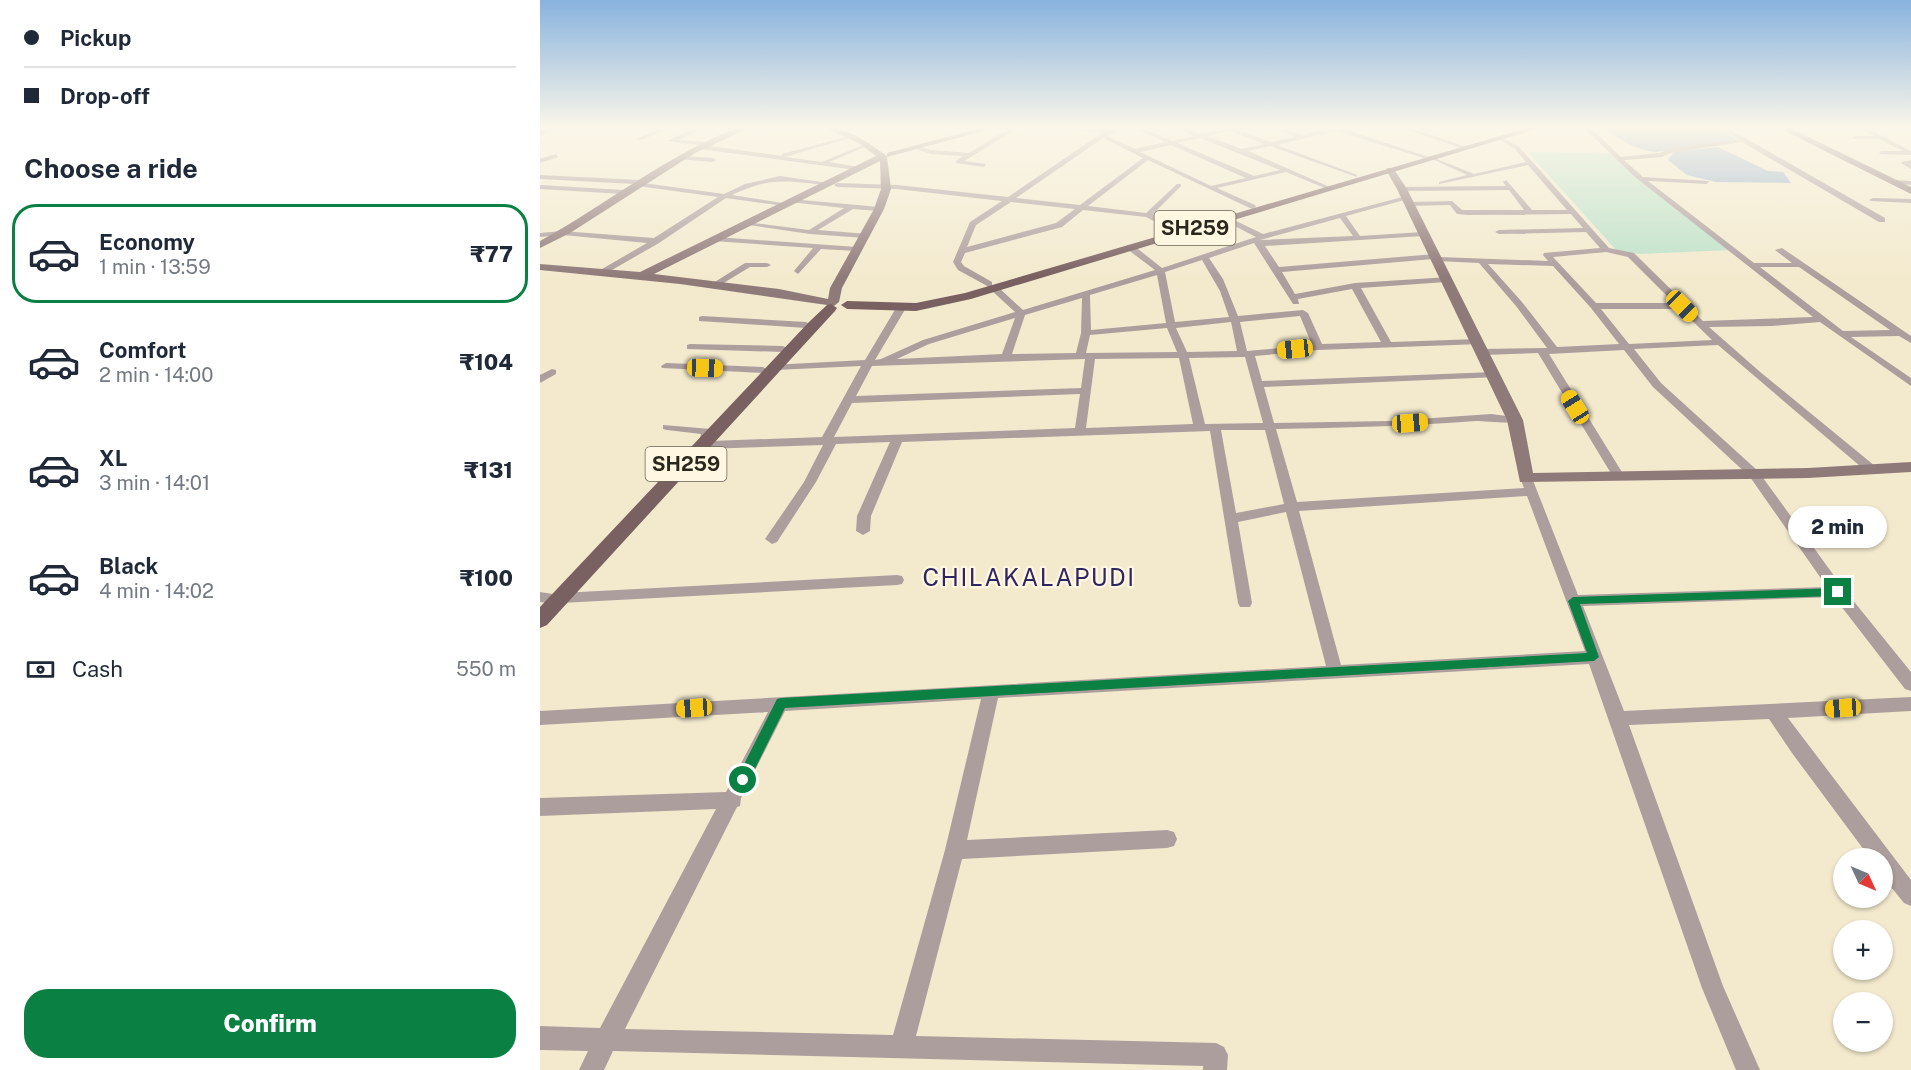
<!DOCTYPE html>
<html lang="en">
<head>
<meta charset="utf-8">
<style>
	body { margin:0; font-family:"Public Sans",sans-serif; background:#f2f2f3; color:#1f2937; height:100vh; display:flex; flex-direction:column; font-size:22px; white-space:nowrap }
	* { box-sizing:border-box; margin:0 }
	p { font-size:20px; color:#747a83 }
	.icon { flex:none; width:33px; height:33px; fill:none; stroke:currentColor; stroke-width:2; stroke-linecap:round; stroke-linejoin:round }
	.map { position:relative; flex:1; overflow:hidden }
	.panel { display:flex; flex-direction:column; background:#fff; width:540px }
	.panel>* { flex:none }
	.hud { display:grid; align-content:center; height:132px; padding:0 24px; background:#fff }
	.needle { width:39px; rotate:134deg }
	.tools { position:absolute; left:1293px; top:848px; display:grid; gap:12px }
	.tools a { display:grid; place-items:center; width:60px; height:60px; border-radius:50%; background:#fff; box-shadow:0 2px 4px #0004; font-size:30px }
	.end { position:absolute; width:27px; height:27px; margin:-14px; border:8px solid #0b8043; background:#fff; box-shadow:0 0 0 3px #fff }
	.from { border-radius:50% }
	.bubble { position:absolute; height:42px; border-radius:21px; background:#fff; box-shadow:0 2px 4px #0004; font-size:20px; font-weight:800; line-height:42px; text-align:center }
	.car { position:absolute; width:18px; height:36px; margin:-18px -9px; border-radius:8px; box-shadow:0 0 4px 2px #0007; background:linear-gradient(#f5c518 24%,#345 0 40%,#f5c518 0 76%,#345 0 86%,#f5c518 0) }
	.hud b { display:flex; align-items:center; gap:21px; height:57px; font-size:22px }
	.hud b+b { border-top:2px solid #e0e1e3 }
	.hud i { width:15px; height:15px; background:#1f2937 }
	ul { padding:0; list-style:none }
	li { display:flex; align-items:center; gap:18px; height:99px; margin:0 12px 9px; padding:0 12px; border:3px solid transparent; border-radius:24px }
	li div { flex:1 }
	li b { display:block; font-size:22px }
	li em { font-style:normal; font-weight:800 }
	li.active { border-color:#0b8043 }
	li>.icon { width:54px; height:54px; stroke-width:1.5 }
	h2 { padding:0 24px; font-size:27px; line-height:72px }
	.pay { display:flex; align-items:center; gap:15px; height:66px; padding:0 24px; font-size:22px }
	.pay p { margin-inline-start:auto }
	.button { display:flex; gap:12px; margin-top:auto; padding:12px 24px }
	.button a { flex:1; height:69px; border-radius:24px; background:#0b8043; color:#fff; font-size:24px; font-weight:800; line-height:69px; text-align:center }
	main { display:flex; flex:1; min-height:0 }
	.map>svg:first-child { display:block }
	.green { fill:#bfe2ca }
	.water { fill:#99b1ce }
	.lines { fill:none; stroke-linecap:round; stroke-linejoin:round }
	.street { fill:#ad9e9e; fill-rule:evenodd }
	.secondary { fill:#8f7a7a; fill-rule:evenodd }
	.primary { fill:#796061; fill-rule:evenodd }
	.route { fill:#0b8043 }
	.labels { text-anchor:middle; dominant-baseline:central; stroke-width:4.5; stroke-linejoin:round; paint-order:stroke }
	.shield { fill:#fff7e1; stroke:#6a6557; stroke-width:1.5 }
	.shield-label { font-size:20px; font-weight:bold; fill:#2a271c }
	.quarter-label { font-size:24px; letter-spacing:1.5px; fill:#2f2661; stroke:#fff7e1 }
</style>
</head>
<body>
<main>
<section class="panel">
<div class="hud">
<b><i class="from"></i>Pickup</b>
<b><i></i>Drop-off</b>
</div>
<h2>Choose a ride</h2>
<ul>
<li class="active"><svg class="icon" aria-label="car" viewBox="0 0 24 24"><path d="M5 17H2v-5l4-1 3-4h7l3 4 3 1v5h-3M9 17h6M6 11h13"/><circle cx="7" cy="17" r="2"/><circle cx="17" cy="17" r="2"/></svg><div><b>Economy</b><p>1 min · 13:59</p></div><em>₹77</em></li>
<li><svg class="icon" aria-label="car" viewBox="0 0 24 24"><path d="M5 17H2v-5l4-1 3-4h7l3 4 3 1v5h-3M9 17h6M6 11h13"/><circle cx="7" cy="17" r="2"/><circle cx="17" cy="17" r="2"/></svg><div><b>Comfort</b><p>2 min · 14:00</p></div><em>₹104</em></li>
<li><svg class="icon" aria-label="car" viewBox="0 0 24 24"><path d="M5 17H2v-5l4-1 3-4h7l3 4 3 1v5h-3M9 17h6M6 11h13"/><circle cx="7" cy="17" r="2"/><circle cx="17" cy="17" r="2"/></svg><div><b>XL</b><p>3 min · 14:01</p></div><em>₹131</em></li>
<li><svg class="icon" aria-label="car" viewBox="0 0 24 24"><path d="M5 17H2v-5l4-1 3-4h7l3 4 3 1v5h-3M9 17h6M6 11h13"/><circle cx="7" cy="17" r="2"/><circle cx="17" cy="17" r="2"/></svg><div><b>Black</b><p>4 min · 14:02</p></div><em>₹100</em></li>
</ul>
<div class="pay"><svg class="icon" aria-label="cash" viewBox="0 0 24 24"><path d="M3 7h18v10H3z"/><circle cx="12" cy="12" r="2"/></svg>Cash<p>550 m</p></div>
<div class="button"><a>Confirm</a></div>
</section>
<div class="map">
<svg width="1371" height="1070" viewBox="0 0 1371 1070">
	<rect width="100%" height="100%" fill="#f3eace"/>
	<path class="green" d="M988,152L1070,153L1192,250L1100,254L1077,251Z"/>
	<path class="water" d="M1064,127H1178L1197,140L1116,152C1095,150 1080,140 1064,127Z
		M1178,147L1228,171L1243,172L1251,183L1176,182L1147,175L1128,160L1134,152Z"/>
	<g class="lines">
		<path class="street" d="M17,127H28L0,135V131Z
			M124,127H133L101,140L96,139Z
			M157,127H166L138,140L167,142L169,145H163L242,156V154L313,135V137L245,157L282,162L325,144L330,145L289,162L318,167L316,170L161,149L158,147L161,145L127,141Z
			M472,127H480L424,161L446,164L444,167L416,163V161L423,156L391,154L374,148L377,146L391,150L429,153Z
			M511,127L567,130L591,127L567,136L595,149L625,142L592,127H601L632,141L654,136L633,127H642L661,134L684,129L682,127H696V129L731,142L755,137L732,127H741L762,135L792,127H807L803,129L889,157L884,158L796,131L737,145L817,175V177L730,146L708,151L792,188L787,189L746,172L677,188L715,205L716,207L712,209L608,160L548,206L606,213L637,184H641V186L613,214L639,227V231H633L606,217L543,210L522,227L425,253L421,262L424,266L452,282V286L449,287L418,270L413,262L430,222L462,201L357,189L297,187L294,185L297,183L357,185L468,197L562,133ZM690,131L724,144L702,149L667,136ZM563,138L603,158L540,205L476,198ZM660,138L740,170L714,176L637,143ZM631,145L706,178L671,186L600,152ZM471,202L535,209L516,223L427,247L436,225Z
			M859,127H869L926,147L921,148Z
			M1043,127H1050L1081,157L1120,153L1128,149L1198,139L1178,127H1186L1345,218V222H1339L1202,142L1130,153L1122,157L1084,160L1103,177L1169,181L1167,184L1108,181L1214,263H1252L1235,250L1242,248L1371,336V343L1359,336L1311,337L1371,378V386L1280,322L1232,326L1169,327L1219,371L1335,466L1337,469L1335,472H1327L1178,345L1094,349L1121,383L1218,471L1303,588L1371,672V691L1365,689L1294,597L1043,606L1084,711L1371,697V711L1248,718L1371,880V906L1364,903L1342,876V858H1330L1252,753L1229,719L1089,725L1183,986L1220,1070H1196L1162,988L1049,664L458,698L427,840L627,830L634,832L637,839L634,846L627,848L422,859L376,1036L676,1043L684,1047L688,1055L687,1070H663V1066L73,1051L64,1070H39L48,1051L0,1050V1026L60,1028L176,809L0,816V798L186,792L228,712L0,725V711L786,666L746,512L698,522L712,603L710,607H700L698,603L670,431L362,442L331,516L330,531L323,535L316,531L317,516L350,442L296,444L276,482L237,542L232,544L225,539L264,482L283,445L164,449L158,445L161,434L127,430L123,429V425L171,429L173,431L171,441L282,437L321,366L235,370L231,369V365L325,360L356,308L361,305L366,308L335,360L341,359L383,340L475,312L451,290V286H457L483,310L615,270L587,249V245H593L622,268L716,237L685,221L684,219L688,217L723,234L866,196L868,199L806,216L820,236L883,232L887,234L883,236L725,246L739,267L895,254L899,257L1008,261L1003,255L1004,253L1060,248L1046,232L959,234L955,232L959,230L1043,228L1031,214L928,215L917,214L910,205L866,206L865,204L869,202L912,201L922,210H984L969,190L862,191L859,189L862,187L966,186L963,182L966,180L992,210H1027L988,165L899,184V182L927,175L892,159V157L934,174L986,162L975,149L960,140L962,137L979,147L1069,248L1094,253L1163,321L1273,317L1095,177ZM800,218L813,236L720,240ZM714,243L753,304H759L758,299L812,289L841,342L782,344L768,313L763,310L698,316L683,279L669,258ZM1066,252L1088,257L1134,303H1056L1013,257ZM893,259L897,261L939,263L976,306L1007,348L943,349L938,352L943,355L998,353L1075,480H1083L1085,477L1009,354L1084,350L1113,387L1210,477L1287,587L1038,595L992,478L986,474L980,478L984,488L757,502L736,429C803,428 869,426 936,421C947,421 974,425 981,420L975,417L951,414L850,421L734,423L724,387L958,377V373L954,372L722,381L715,356L778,350L941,344L943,342L938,339L851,342L821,288L906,282L909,281V277L815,283L755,294L742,272ZM662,260L680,291L689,317L635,322L625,272ZM948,264L1013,266L1051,308L1079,344L1017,347L982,302ZM1220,267H1259L1350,330L1303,331ZM617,275L626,323L551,330L550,295ZM542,298L541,333L536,353L472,354L485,315ZM1061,309H1140L1172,340L1089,344ZM760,316L772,345L707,351L700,322ZM475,318L462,354L357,359L389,344ZM691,322L697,351L647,352L636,328ZM627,328L637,352L546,353L550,335ZM705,357L723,423L665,424L649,358ZM639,358L653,424L546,428L555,359ZM545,359L541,388L316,396L332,366ZM540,394L535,428L294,437L312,403ZM681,430H725L744,504L696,513ZM987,496L1045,651L801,665L759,511ZM441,699L405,850L353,1035L85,1029L197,807L200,806L201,798L245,711Z
			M1317,127H1325L1371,151V155L1339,154L1341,151H1363L1339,139H1312L1314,136H1334Z
			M16,154L18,157L0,163V159Z
			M141,156L173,158L176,160L173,162L139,159Z
			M1371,160V169L1361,163L1362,162Z
			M0,175L100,180L103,183L184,194L205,184L240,176L289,183L286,185C246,181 230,177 192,195L249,204L245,206L186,198L119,243L65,274L61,271L62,269L107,243L23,235L0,237V233L22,231L114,238L178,197L98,186L95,184L0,179Z
			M1354,180L1371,181V185L1352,183Z
			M0,185L84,190L87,192L84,194L0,189Z
			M1333,198L1371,199V203L1331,201L1329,200Z
			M251,199L339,207L343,209L339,211L313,209L278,230L328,234L329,236L325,238L270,234L202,224L206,222L269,230L304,208L249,202V200Z
			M176,237L317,247L321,249L317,251L281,249L258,274L254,271L273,248L173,241V237Z
			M205,263H227L231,265L227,267H210L177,287L170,285Z
			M162,316L266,322L271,325L266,328L159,321V317Z
			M150,344L243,346L248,349L243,352L147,349V345Z
			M126,363L223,367L228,370L223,373L122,368L121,366Z
			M12,369L16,370V374L0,383V375Z
			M357,575L362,576L364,580L362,584L357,585L21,603L14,600L8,603L0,602V592L13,594L14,596L21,593Z"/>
		<path class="secondary" d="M199,127H211L155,153L30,233L0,248V241C67,204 127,155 199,127Z
			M282,127C308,127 327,142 347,156V153L444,127H458L347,157L351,189L344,209L302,288L299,302L294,306L140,284L0,270V264L100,272L336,156L317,142ZM340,161L341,189L334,209L290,288L288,299L239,289L114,274Z
			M1237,127H1248L1371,187V194Z
			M1366,127H1371V129H1367Z
			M847,168H853L867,189L983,420L993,473L1268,468L1371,462V472L1268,478L980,482L967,420L857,189L846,170Z"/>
		<path class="primary" d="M990,127H1003L431,299L376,311L307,309L301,305L307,301L376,303L425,293Z
			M291,304L297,308L295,311L7,625L0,628V607L269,322L287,305Z"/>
	</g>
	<linearGradient id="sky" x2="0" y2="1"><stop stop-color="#88b3de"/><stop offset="0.46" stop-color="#faf6e9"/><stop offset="1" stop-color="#faf6e9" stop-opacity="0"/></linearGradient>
	<rect width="1371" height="277" fill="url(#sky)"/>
	<path class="route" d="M1298,588L1303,592L1298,596L1040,604L1059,657L1054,661L245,708L207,785L203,786L198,785L196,780L237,699L241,698L1047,653L1028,601L1033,597Z"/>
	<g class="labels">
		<g class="shield">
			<rect x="614.5" y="211" width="81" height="34" rx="4.5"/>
			<rect x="105.5" y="447" width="81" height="34" rx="4.5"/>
		</g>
		<g class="shield-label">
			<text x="655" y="228">SH259</text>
			<text x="146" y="464">SH259</text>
		</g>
		<g class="quarter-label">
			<text x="489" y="577">CHILAKALAPUDI</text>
		</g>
	</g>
</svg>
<div class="tools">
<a><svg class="needle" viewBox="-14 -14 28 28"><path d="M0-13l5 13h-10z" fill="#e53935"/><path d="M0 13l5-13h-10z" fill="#747a83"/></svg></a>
<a>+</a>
<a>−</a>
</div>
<i class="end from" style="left:203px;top:780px"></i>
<i class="end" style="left:1298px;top:592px"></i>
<div class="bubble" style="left:1248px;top:506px;width:99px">2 min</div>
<i class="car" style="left:1142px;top:306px;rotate:135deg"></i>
<i class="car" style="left:755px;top:349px;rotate:264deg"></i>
<i class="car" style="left:165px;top:368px;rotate:92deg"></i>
<i class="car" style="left:1035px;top:407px;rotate:328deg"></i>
<i class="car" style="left:870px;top:423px;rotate:86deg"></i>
<i class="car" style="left:154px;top:708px;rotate:266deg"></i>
<i class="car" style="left:1303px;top:708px;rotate:266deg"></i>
</div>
</main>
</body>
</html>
